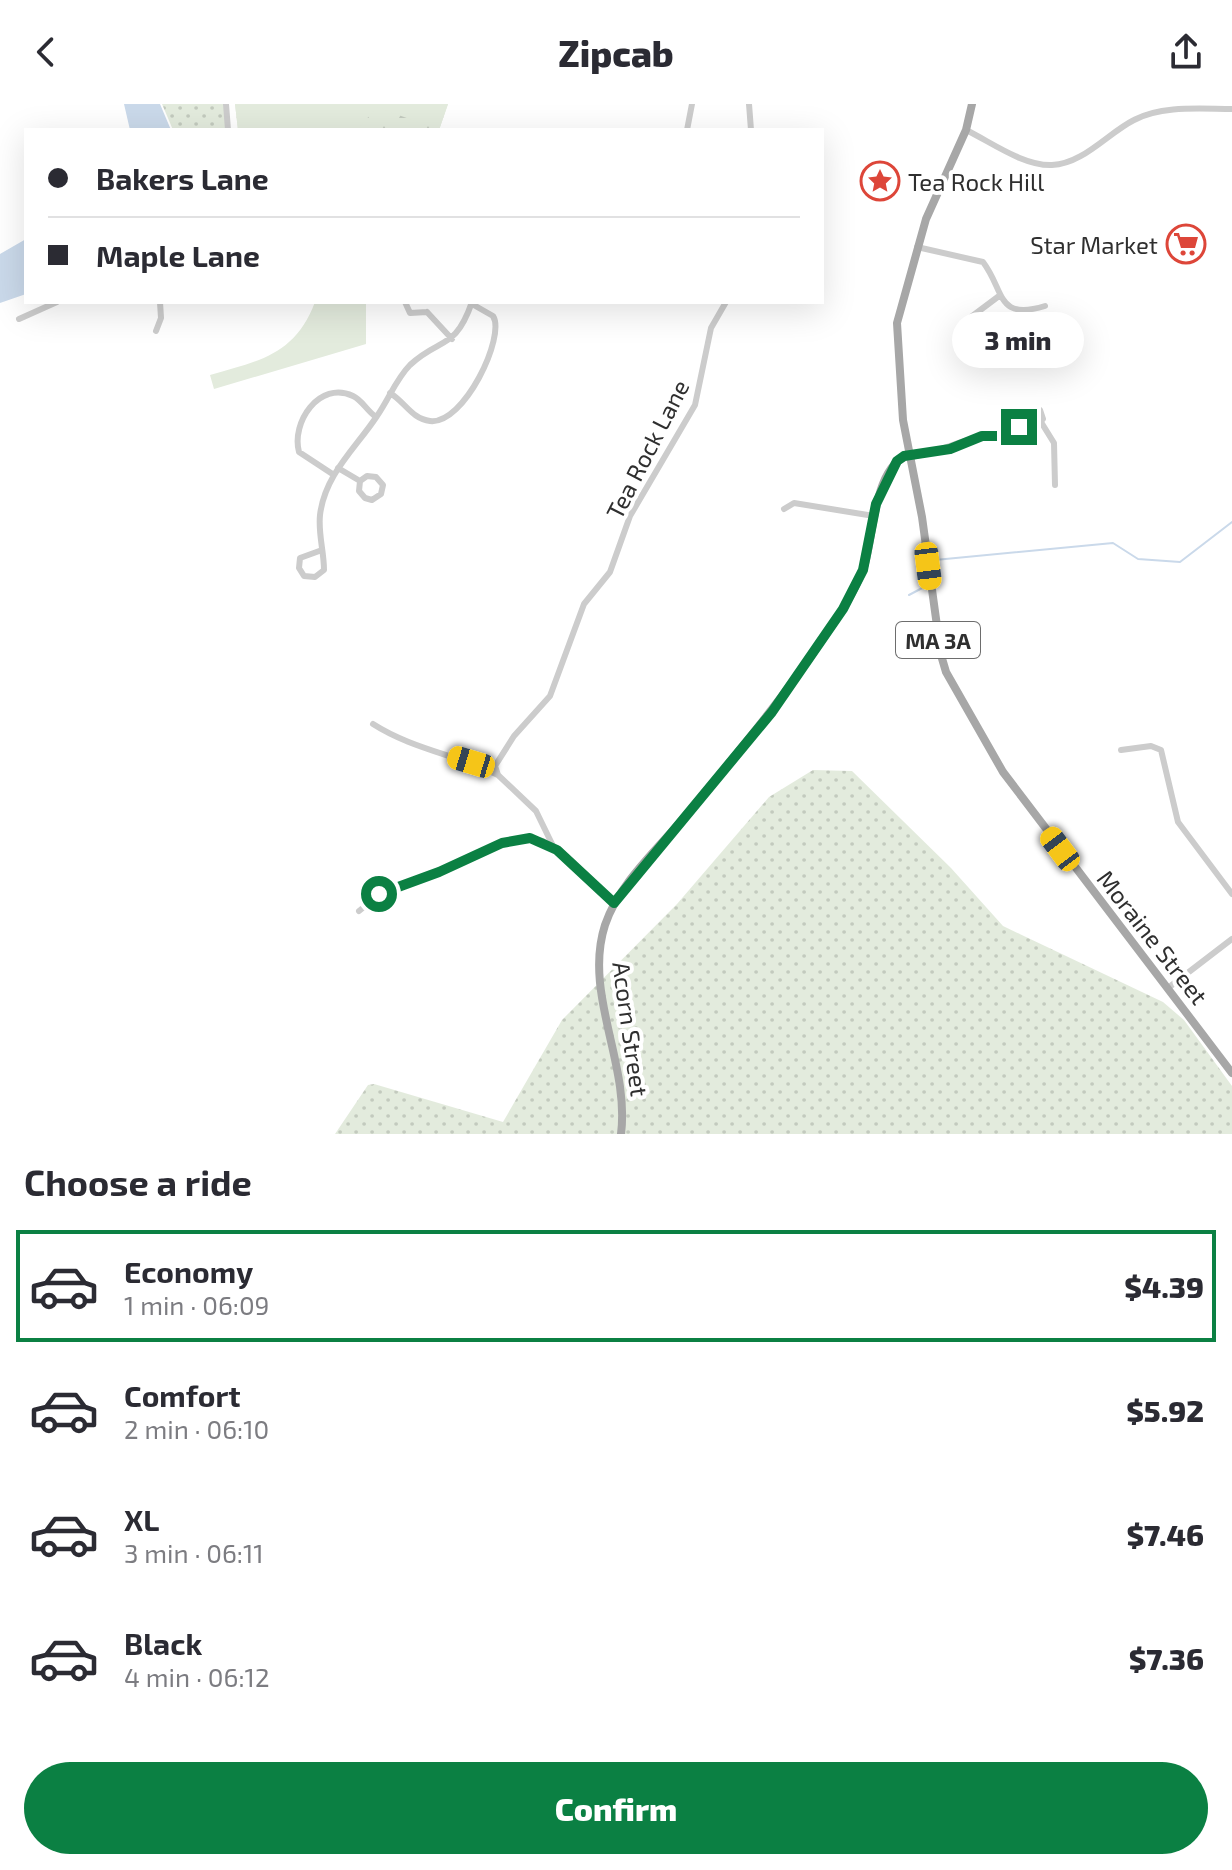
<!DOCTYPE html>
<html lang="en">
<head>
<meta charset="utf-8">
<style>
	body { margin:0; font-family:"Exo 2",sans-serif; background:#f2f2f3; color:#2b2b33; height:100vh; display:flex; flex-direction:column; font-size:30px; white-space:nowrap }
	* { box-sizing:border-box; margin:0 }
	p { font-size:26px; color:#7c7c81 }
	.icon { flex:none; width:44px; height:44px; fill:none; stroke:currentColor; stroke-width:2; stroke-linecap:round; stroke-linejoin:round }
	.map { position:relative; height:1030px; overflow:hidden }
	.details { display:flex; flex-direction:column; background:#fff; flex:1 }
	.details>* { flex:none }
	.top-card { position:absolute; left:24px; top:24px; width:800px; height:176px; border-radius:0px; box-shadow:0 8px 32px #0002; display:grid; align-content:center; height:176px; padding:0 24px; background:#fff }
	.end { position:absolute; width:36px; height:36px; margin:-18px; border:10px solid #0b8043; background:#fff; box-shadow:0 0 0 4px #fff }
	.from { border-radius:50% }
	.bubble { position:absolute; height:56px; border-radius:28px; background:#fff; box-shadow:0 8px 32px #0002; font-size:26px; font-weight:800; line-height:56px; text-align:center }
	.car { position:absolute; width:24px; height:48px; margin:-24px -12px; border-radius:10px; box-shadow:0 0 6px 2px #0007; background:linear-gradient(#f5c518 24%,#345 0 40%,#f5c518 0 76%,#345 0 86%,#f5c518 0) }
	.top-card b { display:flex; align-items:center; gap:28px; height:76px; font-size:30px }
	.top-card b+b { border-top:2px solid #e1e1e2 }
	.top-card i { width:20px; height:20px; background:#2b2b33 }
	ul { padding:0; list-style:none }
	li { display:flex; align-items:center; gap:24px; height:112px; margin:0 16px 12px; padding:0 8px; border:4px solid transparent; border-radius:0px }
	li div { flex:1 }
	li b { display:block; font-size:30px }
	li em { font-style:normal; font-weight:800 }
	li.active { border-color:#0b8043 }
	li>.icon { width:72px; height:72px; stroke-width:1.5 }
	h2 { padding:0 24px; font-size:36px; line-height:96px }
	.cta { display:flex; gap:16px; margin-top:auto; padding:16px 24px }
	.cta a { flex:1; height:92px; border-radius:48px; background:#0b8043; color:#fff; font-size:32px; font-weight:800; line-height:92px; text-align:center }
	header { display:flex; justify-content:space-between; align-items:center; height:104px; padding:0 24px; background:#fff; font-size:36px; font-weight:800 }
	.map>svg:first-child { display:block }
	.grass { fill:url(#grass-dots) }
	.forest { fill:url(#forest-firs) }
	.green { fill:#e3ebdd }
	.water { fill:#cad9ea }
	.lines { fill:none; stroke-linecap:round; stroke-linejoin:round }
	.stream { stroke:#cad9ea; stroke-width:2 }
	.minor { stroke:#ccc; stroke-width:6 }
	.major { stroke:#a7a7a7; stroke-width:8 }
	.route { stroke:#0b8043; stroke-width:10 }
	.labels { text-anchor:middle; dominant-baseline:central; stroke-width:8; stroke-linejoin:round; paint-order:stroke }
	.shield { fill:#fff; stroke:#6d6d6d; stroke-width:2 }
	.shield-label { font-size:22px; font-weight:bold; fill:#2f2f2f }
	.poi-label { font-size:24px; fill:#2f2f2f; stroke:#fff; text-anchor:start }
	.street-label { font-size:24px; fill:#2f2f2f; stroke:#fff }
</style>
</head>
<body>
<header><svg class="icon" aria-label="back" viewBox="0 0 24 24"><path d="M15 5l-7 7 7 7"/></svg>Zipcab<svg class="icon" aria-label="share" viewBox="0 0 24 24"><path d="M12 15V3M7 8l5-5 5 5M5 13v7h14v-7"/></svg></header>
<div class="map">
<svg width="1232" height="1030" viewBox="0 0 1232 1030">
	<defs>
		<pattern id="grass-dots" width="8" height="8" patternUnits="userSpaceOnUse" patternTransform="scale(2)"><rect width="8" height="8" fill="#e3ebdd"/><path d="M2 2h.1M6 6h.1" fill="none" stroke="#c3cabe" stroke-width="1.8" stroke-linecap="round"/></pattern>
		<pattern id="forest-firs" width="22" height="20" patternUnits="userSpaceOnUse" patternTransform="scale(2)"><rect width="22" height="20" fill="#e3ebdd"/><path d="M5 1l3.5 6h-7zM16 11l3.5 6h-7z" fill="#c3cabe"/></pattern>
	</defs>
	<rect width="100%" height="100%" fill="#fff"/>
	<path class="grass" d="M162,0H225L226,26H173Z
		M813,666L852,667L951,764L1003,822L1163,898L1184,916L1232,982V1030H335L368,981L374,980L503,1018L562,916L677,800L769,693Z"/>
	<path class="forest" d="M235,0H448L439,26H238Z"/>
	<path class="green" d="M235,0H448L439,26L377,3L357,26H238Z
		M315,198H366V240L214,285L210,271C259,257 295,251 315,198Z"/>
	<path class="water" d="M124,0H160L171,26H130Z
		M26,135V190L0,199V150Z"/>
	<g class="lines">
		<path class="stream" d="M937,479L935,456L1113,439L1138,455L1180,458L1232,418
			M909,491L926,482"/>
		<path class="minor" d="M226,0L228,26
			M749,0L751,26
			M687,26L692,0
			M966,26C991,38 1023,62 1052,61C1083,60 1108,29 1134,16C1162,1 1201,5 1232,5
			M917,143L983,158C1005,187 996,217 1045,202
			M999,192L971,213L974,239L1017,245
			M405,198L410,209L427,208
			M427,208L452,235
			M19,215L57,198
			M156,227L161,214L160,198
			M390,289C405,298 412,315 430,317C464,321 506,232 493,212L472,200
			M1041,318L1054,339L1055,381
			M911,353C935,349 955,339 978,333C1003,327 1024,340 1043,315L1040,306L1025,305L1018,332
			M338,364L360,377L359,387L365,394L372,396L381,390L383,381L376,373L367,372L360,377
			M334,371L299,348C291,319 319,276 353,292C362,296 367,307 376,313
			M784,405L794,399L874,412
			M322,446L300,454L299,464L304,472L315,473L324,466C324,447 318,430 320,411C325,370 356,344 377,312C389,295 396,275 410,261C440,233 455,247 472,198
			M373,620C412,645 457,651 498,671
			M1121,646L1151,642L1161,646L1178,718L1232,790
			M554,744L536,707L498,671L495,662L514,632L550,592L584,500L610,468L630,412L695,301L711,224L726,198
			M359,807L385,786L439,768L502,739L523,734L543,737L557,746L614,799
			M1168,884L1232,835"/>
		<path class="major" d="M972,0L966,26L926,115L897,219L903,316L922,413L941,551L946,568L1003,668L1232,969
			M621,1030C630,960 583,889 605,821C620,777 659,744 688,709C736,651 783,594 825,532C840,510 855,488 864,463C874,434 873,360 910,351"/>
	</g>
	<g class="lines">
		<path class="route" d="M379,790L439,768L502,739L530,734L557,746L614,799L772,608L843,505L863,466L876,400L897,357L904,352L950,345L982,332H1018L1019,323"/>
	</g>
	<defs>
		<g id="sight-ring" transform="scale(2)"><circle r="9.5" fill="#fff" stroke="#dd4639" stroke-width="1.5"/><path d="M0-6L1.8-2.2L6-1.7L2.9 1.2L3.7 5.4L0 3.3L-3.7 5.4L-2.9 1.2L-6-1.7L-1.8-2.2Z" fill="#dd4639"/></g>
		<g id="supermarket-ring" transform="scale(2)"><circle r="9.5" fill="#fff" stroke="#dd4639" stroke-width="1.5"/><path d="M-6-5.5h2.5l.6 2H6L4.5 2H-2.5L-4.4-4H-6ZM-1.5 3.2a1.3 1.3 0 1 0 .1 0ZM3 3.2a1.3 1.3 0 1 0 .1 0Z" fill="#dd4639"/></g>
	</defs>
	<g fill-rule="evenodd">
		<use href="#sight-ring" x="880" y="77"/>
		<use href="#supermarket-ring" x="1186" y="140"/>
	</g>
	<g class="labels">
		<rect class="shield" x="896" y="518" width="84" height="36" rx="6"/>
		<g class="shield-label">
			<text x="938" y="536">MA 3A</text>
		</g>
		<g class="poi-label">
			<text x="908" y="77">Tea Rock Hill</text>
			<text x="1158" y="140" text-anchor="end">Star Market</text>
		</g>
		<g class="street-label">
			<text transform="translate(647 345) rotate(-63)">Tea Rock Lane</text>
			<text transform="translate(1153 833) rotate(52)">Moraine Street</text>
			<text transform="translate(631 925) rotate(82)">Acorn Street</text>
		</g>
	</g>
</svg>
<i class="end from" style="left:379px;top:790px"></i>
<i class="end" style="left:1019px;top:323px"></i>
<div class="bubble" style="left:952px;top:208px;width:132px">3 min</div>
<i class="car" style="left:928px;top:462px;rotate:173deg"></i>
<i class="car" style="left:471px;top:658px;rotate:287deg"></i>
<i class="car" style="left:1060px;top:745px;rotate:323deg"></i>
<div class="top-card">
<b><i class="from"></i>Bakers Lane</b>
<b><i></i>Maple Lane</b>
</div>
</div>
<section class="details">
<h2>Choose a ride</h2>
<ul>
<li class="active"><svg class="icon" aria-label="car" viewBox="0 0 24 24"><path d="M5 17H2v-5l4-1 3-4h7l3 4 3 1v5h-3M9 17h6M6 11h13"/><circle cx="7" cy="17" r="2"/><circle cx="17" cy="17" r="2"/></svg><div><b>Economy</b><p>1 min · 06:09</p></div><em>$4.39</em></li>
<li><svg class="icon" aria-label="car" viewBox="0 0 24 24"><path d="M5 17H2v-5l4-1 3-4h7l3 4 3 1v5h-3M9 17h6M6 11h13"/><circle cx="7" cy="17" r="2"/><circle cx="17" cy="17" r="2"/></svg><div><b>Comfort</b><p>2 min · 06:10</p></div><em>$5.92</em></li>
<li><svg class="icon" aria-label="car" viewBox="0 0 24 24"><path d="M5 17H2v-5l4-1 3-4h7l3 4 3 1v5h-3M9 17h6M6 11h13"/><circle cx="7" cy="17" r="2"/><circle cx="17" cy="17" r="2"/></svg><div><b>XL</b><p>3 min · 06:11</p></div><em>$7.46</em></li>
<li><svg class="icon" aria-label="car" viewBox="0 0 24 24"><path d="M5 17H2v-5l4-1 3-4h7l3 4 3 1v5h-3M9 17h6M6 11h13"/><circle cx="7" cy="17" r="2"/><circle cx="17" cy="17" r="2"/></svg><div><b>Black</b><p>4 min · 06:12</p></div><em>$7.36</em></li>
</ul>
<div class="cta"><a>Confirm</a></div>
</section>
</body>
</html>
